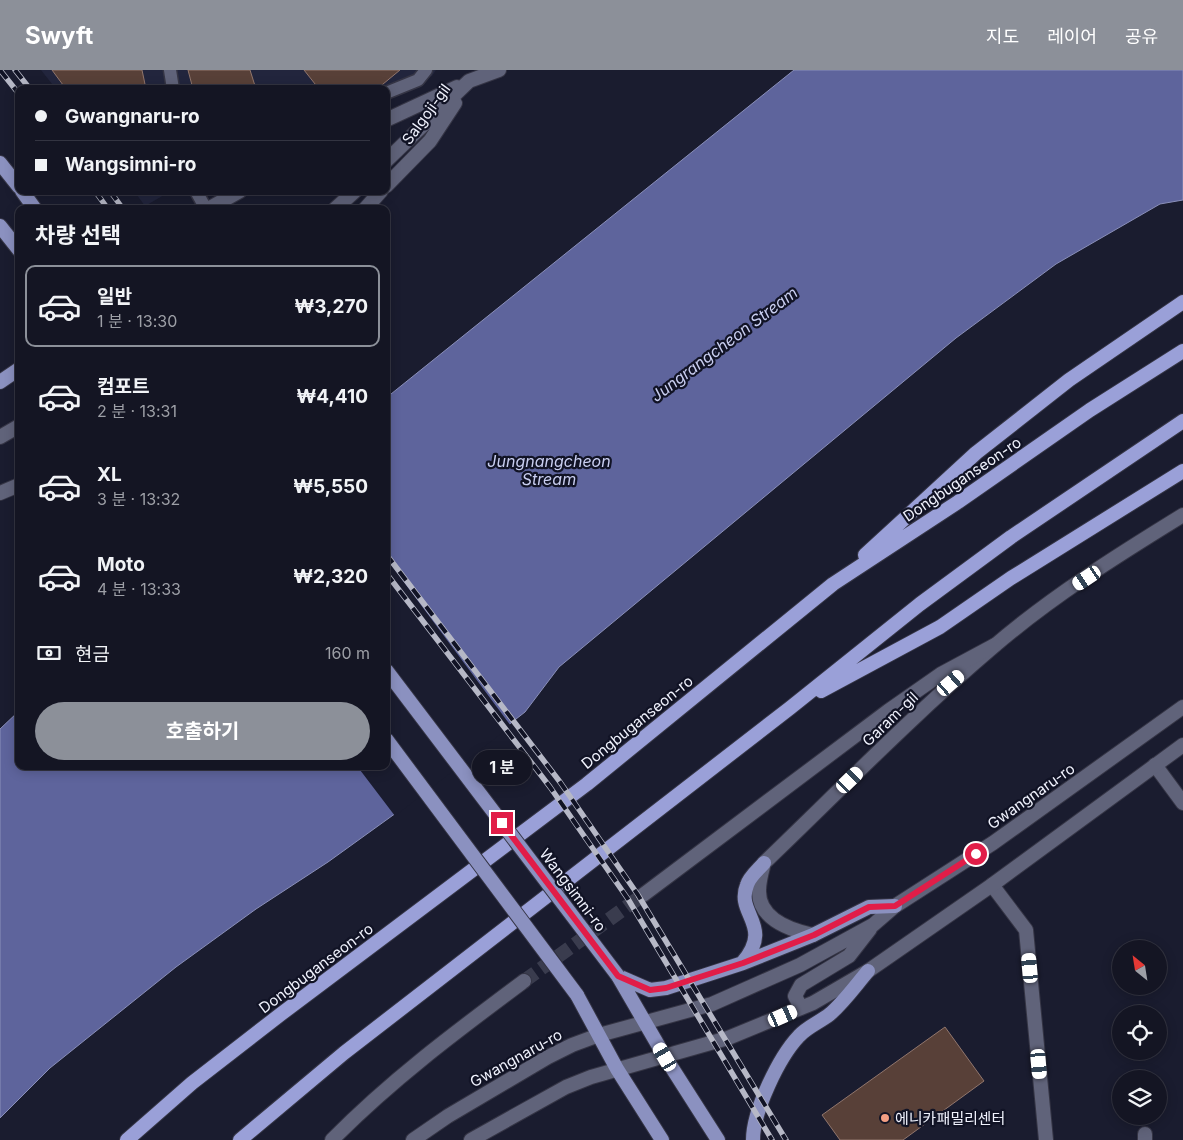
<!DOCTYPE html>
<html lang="ko">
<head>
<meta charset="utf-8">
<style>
	body { margin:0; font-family:Inter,"Noto Sans KR",sans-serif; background:#212230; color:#f1f3f6; height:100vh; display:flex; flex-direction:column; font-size:19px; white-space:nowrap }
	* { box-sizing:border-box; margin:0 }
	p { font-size:16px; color:#9d9fa6 }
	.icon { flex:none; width:28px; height:28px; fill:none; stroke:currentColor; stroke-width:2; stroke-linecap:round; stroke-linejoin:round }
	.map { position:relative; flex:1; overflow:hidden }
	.details { position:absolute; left:15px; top:135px; width:375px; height:565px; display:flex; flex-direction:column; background:#141523; border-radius:10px; box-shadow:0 2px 12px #0003,0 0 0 1px #333441 }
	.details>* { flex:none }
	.guide { position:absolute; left:15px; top:15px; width:375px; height:110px; border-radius:10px; box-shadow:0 2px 12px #0003,0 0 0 1px #333441; display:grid; align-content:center; height:110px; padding:0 20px; background:#141523 }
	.needle { width:32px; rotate:330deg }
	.tools { position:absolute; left:1112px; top:870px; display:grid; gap:10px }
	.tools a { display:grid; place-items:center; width:55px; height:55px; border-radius:50%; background:#141523; box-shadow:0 2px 12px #0003,0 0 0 1px #333441; font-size:25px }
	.end { position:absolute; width:22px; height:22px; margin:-11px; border:6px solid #e11d48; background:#fff; box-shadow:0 0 0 2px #fff }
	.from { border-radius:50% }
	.bubble { position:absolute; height:35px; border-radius:18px; background:#141523; box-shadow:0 2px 12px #0003,0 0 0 1px #333441; font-size:16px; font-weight:700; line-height:35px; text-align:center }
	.car { position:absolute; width:15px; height:30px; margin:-15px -8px; border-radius:6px; box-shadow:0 0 4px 1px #0007; background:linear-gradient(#fff 24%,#345 0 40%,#fff 0 76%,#345 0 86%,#fff 0) }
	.guide b { display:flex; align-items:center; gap:18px; height:48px; font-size:19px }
	.guide b+b { border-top:1px solid #333441 }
	.guide i { width:12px; height:12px; background:#f1f3f6 }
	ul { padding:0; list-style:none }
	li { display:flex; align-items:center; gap:15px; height:82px; margin:0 10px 8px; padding:0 10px; border:2px solid transparent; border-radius:10px }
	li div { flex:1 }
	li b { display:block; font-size:19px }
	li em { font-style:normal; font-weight:700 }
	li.active { border-color:#8c9099 }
	li>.icon { width:45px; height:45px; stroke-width:1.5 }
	h2 { padding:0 20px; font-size:22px; line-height:60px }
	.pay { display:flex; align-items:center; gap:12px; height:55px; padding:0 20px; font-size:19px }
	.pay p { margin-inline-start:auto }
	.button { display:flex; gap:10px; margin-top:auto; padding:10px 20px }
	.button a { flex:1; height:58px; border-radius:30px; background:#8c9099; color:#fff; font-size:20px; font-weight:700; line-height:58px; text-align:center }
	header { display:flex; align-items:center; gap:30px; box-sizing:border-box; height:70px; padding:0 25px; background:#8c9099; color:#fff }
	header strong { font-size:24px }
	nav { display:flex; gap:28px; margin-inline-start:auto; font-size:18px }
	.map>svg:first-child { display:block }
	.built { fill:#22253d }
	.water { fill:#5e649c; stroke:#8a8fb9 }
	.pier { fill:#1a1c2f }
	.building { fill:#584038; stroke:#91766d }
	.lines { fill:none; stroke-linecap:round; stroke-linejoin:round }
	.secondary-tunnel { stroke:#3a3c4e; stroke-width:14; stroke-dasharray:14 7; stroke-linecap:butt }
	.service-casing { stroke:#353545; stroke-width:15 }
	.minor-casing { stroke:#353545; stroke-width:16 }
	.tertiary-casing { stroke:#353545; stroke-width:16 }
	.secondary-casing { stroke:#353545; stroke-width:16 }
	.primary-casing { stroke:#353545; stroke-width:16 }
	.trunk-casing { stroke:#353545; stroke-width:16 }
	.service { stroke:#60637a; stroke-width:12 }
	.minor { stroke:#60637a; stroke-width:14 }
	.tertiary { stroke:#60637a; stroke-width:14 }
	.secondary { stroke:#60637a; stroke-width:14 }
	.primary { stroke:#8b91c0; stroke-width:14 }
	.trunk { stroke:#9aa0d8; stroke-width:14 }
	.rail-casing { stroke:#b6b8c6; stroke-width:5.5 }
	.rail { stroke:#111325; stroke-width:4; stroke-dasharray:11; stroke-linecap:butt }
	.primary-bridge-casing { stroke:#353545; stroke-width:16; stroke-linecap:butt }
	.primary-bridge { stroke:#8b91c0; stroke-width:14 }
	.route { stroke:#e11d48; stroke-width:6 }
	.poi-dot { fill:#f39f83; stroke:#111325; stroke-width:2 }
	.labels { text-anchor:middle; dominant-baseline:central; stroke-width:4.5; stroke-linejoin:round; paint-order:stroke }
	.street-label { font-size:15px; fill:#f0f2fd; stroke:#111325 }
	.poi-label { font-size:15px; fill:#f0f2fd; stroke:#111325; text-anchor:start }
	.water-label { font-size:16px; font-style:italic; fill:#c9cef0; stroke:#111325 }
</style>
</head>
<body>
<header>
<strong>Swyft</strong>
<nav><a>지도</a><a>레이어</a><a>공유</a></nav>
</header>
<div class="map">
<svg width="1183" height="1070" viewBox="0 0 1183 1070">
	<rect width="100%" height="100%" fill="#1a1c2f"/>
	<path class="built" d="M41,0H436L432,6L386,27V19H56Z
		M134,121H171L145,136Z"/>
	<path class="water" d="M794,0H1183V130L1160,134L1056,194L956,268L559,597L525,642L396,743L328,792L256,839L176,897L50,998L0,1048V659L19,641V696H386V328Z"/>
	<path class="pier" d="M386,488L511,656L395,746L357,696H386Z"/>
	<path class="building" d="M52,0H142L146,19H66Z
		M188,0H250L256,19H193Z
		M304,0H400L377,19H319Z
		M945,957L984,1011L903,1070H840L822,1045Z"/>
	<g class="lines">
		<path class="secondary-tunnel" d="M524,911L643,825"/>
		<g class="service-casing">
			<path id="service" d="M170,0L173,19
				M386,23L418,10L426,0
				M196,121L206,139"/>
		</g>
		<g class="minor-casing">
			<path id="minor" d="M1155,695L1183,733
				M992,815L1026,860L1046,1070
				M1145,1064V1070"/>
		</g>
		<g class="tertiary-casing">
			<path id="tertiary" d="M813,865C790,860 758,849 759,820C759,811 762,801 764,793C840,720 913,645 993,577C1051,527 1118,485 1183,445"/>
		</g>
		<g class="secondary-casing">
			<path id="secondary" d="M386,50L457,17
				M386,91L469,11L499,0
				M386,116L430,71L455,33
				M208,139L240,121
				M335,139L355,121
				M365,139L381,121
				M0,367L19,356
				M0,423L19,415
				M643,825L888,641L941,604L995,575
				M801,938L795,926L801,915L849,886L870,859
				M332,1070C391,1010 457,961 524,911
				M413,1070L448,1046L548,987L572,975L599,965L712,934L800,895L873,855L895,836L993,773L1183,637
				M471,1070L566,1017L591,1007L728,968L813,933L868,901L992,815L1183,675"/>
		</g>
		<g class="primary-casing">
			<path id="primary" d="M0,93L19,117
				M22,121L35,139
				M0,156L19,180
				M0,312L19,299
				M743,892C774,855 735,844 747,815C749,807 759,799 764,793
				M618,906L650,920L666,918L743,893L813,865L869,837L895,836
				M618,906L665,987L718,1070
				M577,925L617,999L662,1070
				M753,1070C753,1041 779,987 799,966C807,957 820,952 830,944C844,932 856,915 868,901"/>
		</g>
		<g class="trunk-casing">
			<path id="trunk" d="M865,485L976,383L1069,310L1183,232
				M821,621L940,557L1011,508L1183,401
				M127,1070L192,1013L281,944L587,714L833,514L958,432L1090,340L1183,281
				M240,1070L344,983L790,638L920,534L1011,467L1183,351"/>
		</g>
		<use href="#service" class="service"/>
		<use href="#minor" class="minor"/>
		<use href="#tertiary" class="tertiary"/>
		<use href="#secondary" class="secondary"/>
		<use href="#primary" class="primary"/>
		<use href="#trunk" class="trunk"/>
		<g class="rail-casing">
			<path id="rail" d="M0,0L19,24
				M15,0L30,19
				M95,121L108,139
				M110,121L123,139
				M386,484L560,712L638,825L786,1070
				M386,503L550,717L628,829L772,1070"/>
		</g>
		<use href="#rail" class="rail"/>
		<g class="primary-bridge-casing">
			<path id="primary-bridge" d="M386,600L618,906
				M386,669L577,925"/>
		</g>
		<use href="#primary-bridge" class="primary-bridge"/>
	</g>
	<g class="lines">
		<path class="route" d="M502,753L618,906L650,920L666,918L743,893L814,865L869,837L895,836L976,784"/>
	</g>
	<circle class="poi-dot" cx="885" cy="1048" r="5"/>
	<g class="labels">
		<g class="street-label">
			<text transform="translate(426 44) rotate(-54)">Salgoji-gil</text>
			<text transform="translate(962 409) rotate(-34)">Dongbuganseon-ro</text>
			<text transform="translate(890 649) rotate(-44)">Garam-gil</text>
			<text transform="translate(637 652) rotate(-39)">Dongbuganseon-ro</text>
			<text transform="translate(1031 726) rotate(-35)">Gwangnaru-ro</text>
			<text transform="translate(573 820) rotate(53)">Wangsimni-ro</text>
			<text transform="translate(316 898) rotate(-37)">Dongbuganseon-ro</text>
			<text transform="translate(516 988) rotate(-29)">Gwangnaru-ro</text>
		</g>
		<g class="poi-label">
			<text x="895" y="1048">에니카패밀리센터</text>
		</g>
		<g class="water-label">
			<text transform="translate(724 274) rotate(-37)">Jungrangcheon Stream</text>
			<text x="549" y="391">Jungnangcheon<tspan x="549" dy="18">Stream</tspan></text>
		</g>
	</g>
</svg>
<div class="tools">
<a><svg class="needle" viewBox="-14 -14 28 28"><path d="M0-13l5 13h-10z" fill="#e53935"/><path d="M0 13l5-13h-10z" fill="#9d9fa6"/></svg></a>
<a><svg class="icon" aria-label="locate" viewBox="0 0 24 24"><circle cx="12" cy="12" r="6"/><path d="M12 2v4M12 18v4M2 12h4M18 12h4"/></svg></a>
<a><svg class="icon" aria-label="layers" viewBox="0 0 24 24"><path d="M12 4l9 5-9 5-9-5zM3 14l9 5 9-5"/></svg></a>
</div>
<i class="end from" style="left:976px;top:784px"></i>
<i class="end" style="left:502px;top:753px"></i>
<div class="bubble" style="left:472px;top:680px;width:60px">1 분</div>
<i class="car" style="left:1087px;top:508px;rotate:236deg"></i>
<i class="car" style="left:951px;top:613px;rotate:49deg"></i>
<i class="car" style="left:850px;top:710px;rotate:46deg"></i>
<i class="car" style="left:1030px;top:898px;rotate:355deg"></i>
<i class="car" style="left:783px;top:946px;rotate:66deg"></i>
<i class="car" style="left:665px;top:987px;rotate:330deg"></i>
<i class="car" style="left:1039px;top:994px;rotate:175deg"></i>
<div class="guide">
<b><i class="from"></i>Gwangnaru-ro</b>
<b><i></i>Wangsimni-ro</b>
</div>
<section class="details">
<h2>차량 선택</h2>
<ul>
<li class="active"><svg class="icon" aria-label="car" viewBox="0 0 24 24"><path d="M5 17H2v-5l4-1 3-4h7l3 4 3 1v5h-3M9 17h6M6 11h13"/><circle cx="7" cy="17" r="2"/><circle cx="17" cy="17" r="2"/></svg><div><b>일반</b><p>1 분 · 13:30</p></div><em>₩3,270</em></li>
<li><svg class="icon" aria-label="car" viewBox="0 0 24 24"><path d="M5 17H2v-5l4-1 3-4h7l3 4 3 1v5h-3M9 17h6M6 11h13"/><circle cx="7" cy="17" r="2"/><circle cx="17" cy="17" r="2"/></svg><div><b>컴포트</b><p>2 분 · 13:31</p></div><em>₩4,410</em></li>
<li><svg class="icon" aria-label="car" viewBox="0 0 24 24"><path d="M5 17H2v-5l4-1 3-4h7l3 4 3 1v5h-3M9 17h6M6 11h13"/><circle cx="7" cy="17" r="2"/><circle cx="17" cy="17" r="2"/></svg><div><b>XL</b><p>3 분 · 13:32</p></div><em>₩5,550</em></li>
<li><svg class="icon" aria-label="car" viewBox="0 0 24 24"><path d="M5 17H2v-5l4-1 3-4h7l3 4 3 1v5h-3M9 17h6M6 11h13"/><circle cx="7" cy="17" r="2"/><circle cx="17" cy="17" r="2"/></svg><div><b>Moto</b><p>4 분 · 13:33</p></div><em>₩2,320</em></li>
</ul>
<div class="pay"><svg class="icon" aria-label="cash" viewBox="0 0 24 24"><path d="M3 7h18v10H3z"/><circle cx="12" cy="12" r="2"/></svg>현금<p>160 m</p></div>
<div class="button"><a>호출하기</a></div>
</section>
</div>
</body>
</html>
